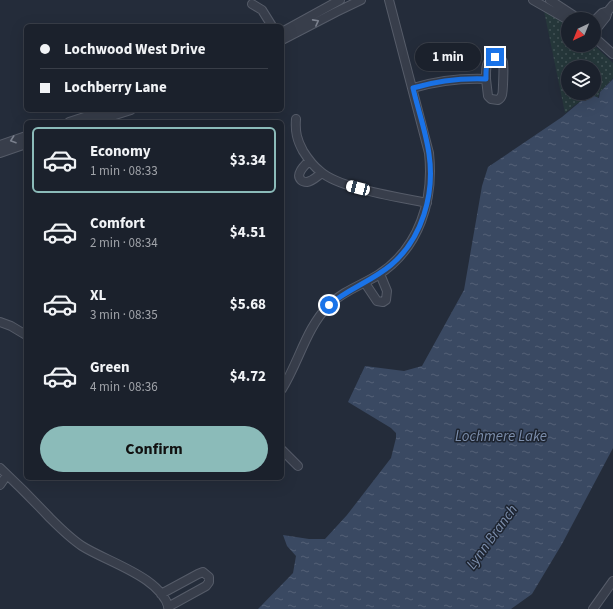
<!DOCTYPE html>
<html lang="en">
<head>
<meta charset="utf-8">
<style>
	body { margin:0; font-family:"Source Sans 3",sans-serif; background:#282e38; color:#f1f3f6; height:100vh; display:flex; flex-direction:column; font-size:15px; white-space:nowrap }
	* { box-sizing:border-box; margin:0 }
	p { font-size:13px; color:#a0a3a9 }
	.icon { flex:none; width:22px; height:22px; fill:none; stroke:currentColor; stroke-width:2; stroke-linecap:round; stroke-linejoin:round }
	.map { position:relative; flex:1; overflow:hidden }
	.drawer { position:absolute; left:24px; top:120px; width:260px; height:360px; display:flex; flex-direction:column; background:#1b212c; border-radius:6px; box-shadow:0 4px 16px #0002,0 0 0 1px #393e48 }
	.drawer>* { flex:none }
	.top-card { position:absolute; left:24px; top:24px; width:260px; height:88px; border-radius:6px; box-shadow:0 4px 16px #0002,0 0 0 1px #393e48; display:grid; align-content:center; height:88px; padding:0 16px; background:#1b212c }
	.needle { width:26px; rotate:223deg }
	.controls { position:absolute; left:561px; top:12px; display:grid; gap:8px }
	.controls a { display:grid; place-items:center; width:40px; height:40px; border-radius:50%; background:#1b212c; box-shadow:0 4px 16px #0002,0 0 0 1px #393e48; font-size:20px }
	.end { position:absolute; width:18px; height:18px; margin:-9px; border:5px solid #1a73e8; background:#fff; box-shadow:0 0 0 2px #fff }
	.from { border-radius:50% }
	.bubble { position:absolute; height:28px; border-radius:14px; background:#1b212c; box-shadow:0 4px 16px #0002,0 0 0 1px #393e48; font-size:13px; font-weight:700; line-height:28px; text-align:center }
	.car { position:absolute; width:12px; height:24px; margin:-12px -6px; border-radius:5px; box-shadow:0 0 3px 1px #0007; background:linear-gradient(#fff 24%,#345 0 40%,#fff 0 76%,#345 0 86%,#fff 0) }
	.top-card b { display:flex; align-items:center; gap:14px; height:38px; font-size:15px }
	.top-card b+b { border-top:1px solid #393e48 }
	.top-card i { width:10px; height:10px; background:#f1f3f6 }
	ul { padding:7px 0 0; list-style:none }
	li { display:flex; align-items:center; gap:12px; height:66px; margin:0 8px 6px; padding:0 8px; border:2px solid transparent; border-radius:6px }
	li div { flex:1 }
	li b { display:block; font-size:15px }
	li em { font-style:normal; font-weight:700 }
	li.selected { border-color:#8bbbb9 }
	li>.icon { width:36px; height:36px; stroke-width:1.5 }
	.primary-button { display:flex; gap:8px; margin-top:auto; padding:8px 16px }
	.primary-button a { flex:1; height:46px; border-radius:24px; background:#8bbbb9; color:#111; font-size:16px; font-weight:700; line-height:46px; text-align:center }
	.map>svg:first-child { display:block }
	.park { fill:url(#park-dots); fill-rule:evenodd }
	.water { fill:url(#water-ripples) }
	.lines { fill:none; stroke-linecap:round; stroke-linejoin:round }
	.minor-casing { stroke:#565c69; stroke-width:10 }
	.minor { stroke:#383e4b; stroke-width:8 }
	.oneway { stroke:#7c828f }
	.route { stroke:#1a73e8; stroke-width:5 }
	.labels { text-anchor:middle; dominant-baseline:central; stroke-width:3; stroke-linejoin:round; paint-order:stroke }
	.water-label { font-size:15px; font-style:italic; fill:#7c8eac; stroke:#1d2430 }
</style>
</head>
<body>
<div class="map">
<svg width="613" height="609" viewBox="0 0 613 609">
	<defs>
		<pattern id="park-dots" width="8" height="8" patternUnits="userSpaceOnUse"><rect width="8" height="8" fill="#26383b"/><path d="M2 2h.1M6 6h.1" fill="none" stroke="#435356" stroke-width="1.8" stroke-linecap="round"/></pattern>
		<pattern id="water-ripples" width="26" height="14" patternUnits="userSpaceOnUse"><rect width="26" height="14" fill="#3a4962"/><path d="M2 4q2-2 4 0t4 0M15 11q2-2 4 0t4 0" fill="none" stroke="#546177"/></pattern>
	</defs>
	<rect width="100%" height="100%" fill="#242c3a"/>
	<path class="park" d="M544,11L568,26V45H594L613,63V78L599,93L598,97C585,95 575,105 565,113ZM568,67H594V93H568Z"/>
	<path class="water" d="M613,79V448L562,544L532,594L511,609H258L293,573L296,556L287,546L283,535L309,539H325L347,515L391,458L396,438V433L391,428L348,402L365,366L404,371L422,366L464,290L482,186L488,167L562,117L581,101H585L594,96L599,98L600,92Z"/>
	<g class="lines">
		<g class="minor-casing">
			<path id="minor" d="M533,0L568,20
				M550,0L579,19
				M252,4L262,10L272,26
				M594,21L602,13L608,11
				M282,32L340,0
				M594,32L606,17L608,11L613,5
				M594,37L613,54
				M282,40L336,12L361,0
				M413,88C437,81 460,78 486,79L488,96L491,99L498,100C500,99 501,98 502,95C503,93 504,64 503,62C502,59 498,58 495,57C485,61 486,69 486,79
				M296,119C295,132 297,140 303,151C308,159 313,166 321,172C341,189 400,197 427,203
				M69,122L106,110
				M93,122L131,110
				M0,145L26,136
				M0,153L26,144
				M309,161C305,165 295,174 301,180C303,182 305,182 307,182C313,181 317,176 322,173
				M365,283L377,301L383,302L386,300L387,291L380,274
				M0,322L11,326L26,335
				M282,389C299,362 306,328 329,305C343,291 362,285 378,275C420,248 434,199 429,153L389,0
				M282,450L298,466
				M0,468C17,484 34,501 50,518C60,528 70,538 82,546C107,562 162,577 169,609
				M0,485L7,475
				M161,594L198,574L203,572L209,577V582L206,586L168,607
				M593,609L613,581"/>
		</g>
		<use href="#minor" class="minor"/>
	</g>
	<defs><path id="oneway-chevron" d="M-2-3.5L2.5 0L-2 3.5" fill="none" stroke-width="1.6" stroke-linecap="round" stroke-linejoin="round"/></defs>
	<g class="oneway">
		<use href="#oneway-chevron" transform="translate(316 22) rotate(-28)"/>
		<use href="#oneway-chevron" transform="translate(13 140) rotate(161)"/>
	</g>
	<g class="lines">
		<path class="route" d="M329,305C348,289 372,281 391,265C422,239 435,194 429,154C426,132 418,110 413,88C437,81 460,78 486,79C486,69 485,61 495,57"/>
	</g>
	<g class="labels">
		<g class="water-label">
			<text x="501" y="436">Lochmere Lake</text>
			<text transform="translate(492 537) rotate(-54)">Lynn Branch</text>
		</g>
	</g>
</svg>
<div class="controls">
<a><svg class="needle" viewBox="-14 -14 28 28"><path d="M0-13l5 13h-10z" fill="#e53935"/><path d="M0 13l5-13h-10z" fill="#a0a3a9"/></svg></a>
<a><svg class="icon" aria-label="layers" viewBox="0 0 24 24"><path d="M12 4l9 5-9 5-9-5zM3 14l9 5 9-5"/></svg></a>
</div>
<i class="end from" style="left:329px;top:305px"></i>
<i class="end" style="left:495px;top:57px"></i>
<div class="bubble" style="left:415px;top:43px;width:66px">1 min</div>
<i class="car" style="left:358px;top:188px;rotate:285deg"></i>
<div class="top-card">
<b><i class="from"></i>Lochwood West Drive</b>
<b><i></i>Lochberry Lane</b>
</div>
<section class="drawer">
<ul>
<li class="selected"><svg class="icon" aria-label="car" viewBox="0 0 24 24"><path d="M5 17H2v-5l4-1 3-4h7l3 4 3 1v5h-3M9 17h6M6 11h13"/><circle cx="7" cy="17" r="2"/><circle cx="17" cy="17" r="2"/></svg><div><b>Economy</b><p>1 min · 08:33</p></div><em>$3.34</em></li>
<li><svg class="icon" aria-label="car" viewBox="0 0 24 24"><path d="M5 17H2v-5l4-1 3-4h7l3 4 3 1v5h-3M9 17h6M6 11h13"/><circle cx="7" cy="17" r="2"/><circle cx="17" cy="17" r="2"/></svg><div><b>Comfort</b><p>2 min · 08:34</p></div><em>$4.51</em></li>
<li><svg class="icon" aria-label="car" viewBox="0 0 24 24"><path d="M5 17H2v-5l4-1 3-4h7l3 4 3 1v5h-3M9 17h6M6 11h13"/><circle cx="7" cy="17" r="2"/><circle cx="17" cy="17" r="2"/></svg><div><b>XL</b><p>3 min · 08:35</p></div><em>$5.68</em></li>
<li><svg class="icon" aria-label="car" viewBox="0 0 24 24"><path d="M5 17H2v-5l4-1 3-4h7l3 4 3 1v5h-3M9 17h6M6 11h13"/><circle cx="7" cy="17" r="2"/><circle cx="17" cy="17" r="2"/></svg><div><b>Green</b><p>4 min · 08:36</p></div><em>$4.72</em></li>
</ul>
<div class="primary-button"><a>Confirm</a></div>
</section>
</div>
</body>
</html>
